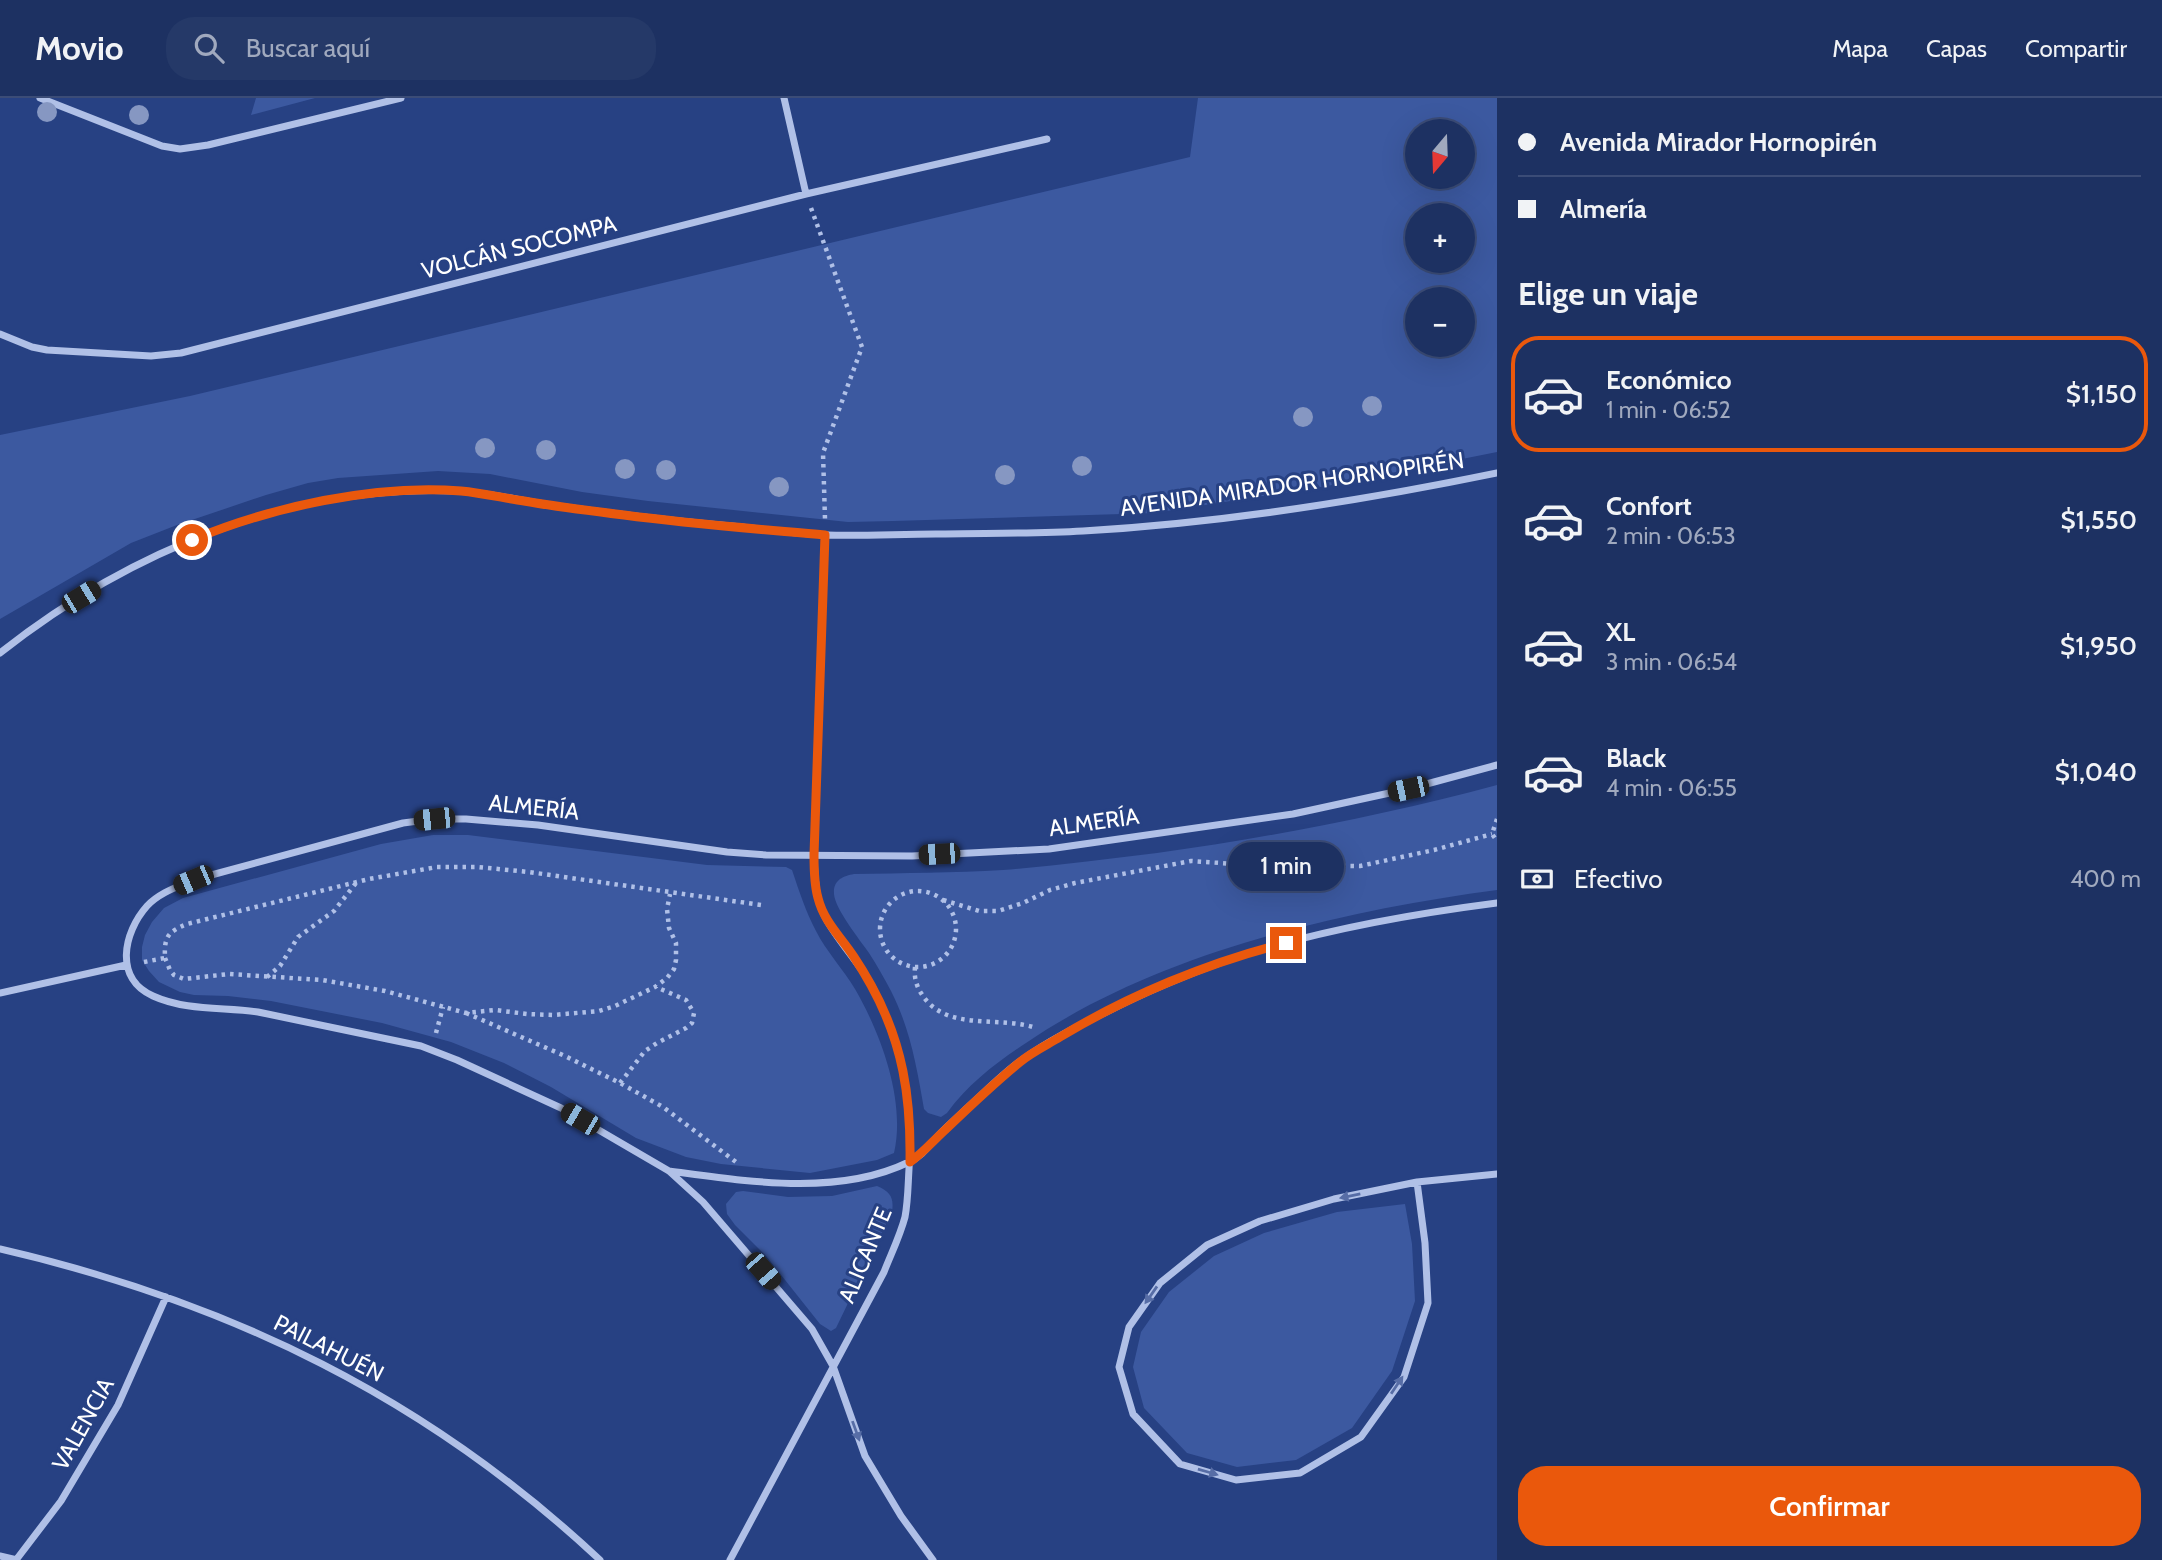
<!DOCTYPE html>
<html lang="es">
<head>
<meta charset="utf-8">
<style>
	body { margin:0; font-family:Cabin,sans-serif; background:#253968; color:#f1f3f6; height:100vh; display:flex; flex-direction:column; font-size:26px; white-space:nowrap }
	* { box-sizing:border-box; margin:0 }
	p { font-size:23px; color:#a0a9be }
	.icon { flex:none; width:38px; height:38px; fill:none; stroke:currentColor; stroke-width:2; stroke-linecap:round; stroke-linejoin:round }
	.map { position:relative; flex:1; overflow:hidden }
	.panel { display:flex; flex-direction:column; background:#1d3162; width:665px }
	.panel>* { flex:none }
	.guide { display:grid; align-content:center; height:154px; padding:0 21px; background:#1d3162 }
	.needle { width:46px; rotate:199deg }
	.fabs { position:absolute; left:1405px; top:21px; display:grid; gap:14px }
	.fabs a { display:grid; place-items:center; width:70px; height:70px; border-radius:50%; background:#1d3162; box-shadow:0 7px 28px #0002,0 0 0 2px #3b4c77; font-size:35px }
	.end { position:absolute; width:32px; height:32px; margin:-16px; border:9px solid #ea580c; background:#fff; box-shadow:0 0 0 4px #fff }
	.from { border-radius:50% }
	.bubble { position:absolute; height:49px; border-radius:24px; background:#1d3162; box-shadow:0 7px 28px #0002,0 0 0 2px #3b4c77; font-size:23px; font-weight:600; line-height:49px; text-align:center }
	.car { position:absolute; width:21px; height:42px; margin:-21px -10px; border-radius:9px; box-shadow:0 0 5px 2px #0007; background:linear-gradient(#222 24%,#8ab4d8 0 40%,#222 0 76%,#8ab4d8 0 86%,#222 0) }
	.guide b { display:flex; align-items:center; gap:24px; height:66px; font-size:26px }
	.guide b+b { border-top:2px solid #3b4c77 }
	.guide i { width:18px; height:18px; background:#f1f3f6 }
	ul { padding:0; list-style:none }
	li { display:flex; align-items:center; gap:21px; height:116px; margin:0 14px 10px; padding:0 7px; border:4px solid transparent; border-radius:28px }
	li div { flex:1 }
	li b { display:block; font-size:26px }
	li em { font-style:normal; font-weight:600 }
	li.active { border-color:#ea580c }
	li>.icon { width:63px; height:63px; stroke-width:1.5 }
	h2 { padding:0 21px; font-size:32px; line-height:84px }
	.pay { display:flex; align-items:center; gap:18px; height:77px; padding:0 21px; font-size:26px }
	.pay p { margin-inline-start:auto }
	.action { display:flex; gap:14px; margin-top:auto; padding:14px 21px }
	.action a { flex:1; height:80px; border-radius:28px; background:#ea580c; color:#fff; font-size:28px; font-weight:600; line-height:80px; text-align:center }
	header { display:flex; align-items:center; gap:42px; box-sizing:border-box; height:98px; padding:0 35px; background:#1d3162; border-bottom:2px solid #3b4c77 }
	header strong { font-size:33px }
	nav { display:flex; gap:38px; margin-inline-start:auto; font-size:24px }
	.search { width:490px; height:63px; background:#253968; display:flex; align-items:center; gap:18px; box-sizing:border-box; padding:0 24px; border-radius:28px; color:#a0a9be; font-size:26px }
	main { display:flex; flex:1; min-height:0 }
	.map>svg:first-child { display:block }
	.green { fill:#3c59a0; fill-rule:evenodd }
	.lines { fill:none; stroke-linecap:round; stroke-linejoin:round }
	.path { stroke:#b0c0e7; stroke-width:4.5; stroke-dasharray:3.5 5; stroke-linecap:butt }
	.minor { stroke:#b0c0e7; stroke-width:7 }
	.tree { fill:#8697c2 }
	.oneway { fill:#576da6 }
	.route { stroke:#ea580c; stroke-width:9 }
	.labels { text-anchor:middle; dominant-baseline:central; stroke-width:6; stroke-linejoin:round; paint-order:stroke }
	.street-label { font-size:23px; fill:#fff; stroke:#274183 }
</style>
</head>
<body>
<header>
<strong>Movio</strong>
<div class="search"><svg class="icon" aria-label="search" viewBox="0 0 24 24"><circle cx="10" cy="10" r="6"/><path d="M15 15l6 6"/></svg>Buscar aquí</div>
<nav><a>Mapa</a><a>Capas</a><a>Compartir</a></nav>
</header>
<main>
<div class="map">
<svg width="1497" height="1462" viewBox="0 0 1497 1462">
	<rect width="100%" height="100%" fill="#274183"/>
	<path class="green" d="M256,0H315L251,17Z
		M1198,0H1497V354L1327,388L1154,415L893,423L848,424L648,403L582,394L490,376L438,373L338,380L308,385L266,397L177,427L131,445L0,521V337L190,298L1190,59ZM1418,33H1463V79H1418ZM1418,117H1463V163H1418ZM1418,201H1463V247H1418Z
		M1497,687V792C1340,813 1158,855 1026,945C997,964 968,986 947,1015L941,1019L928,1015L924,1011C917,970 910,930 891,893C884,880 877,867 869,855C860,842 835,811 834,796C833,782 843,778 854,776C904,775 954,775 1003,772C1055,768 1106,761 1157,755C1272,739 1385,717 1497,687Z
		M433,737H468L707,767L786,769L792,772C799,793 806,814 816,833C826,853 843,871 855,891C881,936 906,1003 894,1055L877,1062L810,1075L721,1066L686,1059L636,1040L551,989L504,965L451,944L382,925L271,903L228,898L194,897L180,894L159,884L149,873L142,862V849L145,837L152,824L164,810L183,800L381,746Z
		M877,1088C891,1094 894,1100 892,1114L836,1230L831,1233L820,1226L766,1158L735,1127L727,1116L726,1106L736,1094L743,1093L788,1099L832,1098Z
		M1405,1106L1412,1146L1415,1203L1392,1273L1352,1330L1296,1362L1237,1369L1187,1355L1144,1310L1133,1269L1141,1234L1169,1194L1214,1158L1264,1135L1337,1114Z"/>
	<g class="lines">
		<path class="path" d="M811,110L862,249L823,355L825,421
			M1497,721L1492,736L1497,743
			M880 831a38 38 0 1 1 76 0a38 38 0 1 1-76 0Z
			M943,802L979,813H998L1023,805L1050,792L1075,785L1191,763L1249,767L1360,768L1434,752L1492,736
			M165,860L170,872L174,877L184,881L229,876L322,882L385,893L466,915L495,912L527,916L553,917L599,913L615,908L655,889L667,880L674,871L676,862V845L669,830L667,811L670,796
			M144,864L165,860C164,838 168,834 187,826L369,781L437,769H478L529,774L761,807
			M915,869C914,879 916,887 921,895C945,935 999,917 1036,930
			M267,879L280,868L298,839L334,813L356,785
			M466,915L565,958L620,985L663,1009L736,1064
			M436,935L443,909
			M620,985L645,953L657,945L686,930L692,925L694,915L686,902L656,889"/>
		<path class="minor" d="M40,0L162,48L180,51L208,47L401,0
			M784,0L806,96
			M0,236L32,249L47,252L151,258L181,255L806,96L1047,41
			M0,555C129,453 291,386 458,393C493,395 530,405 565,409C624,417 683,424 742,429C770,432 799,436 827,437C863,438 900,436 936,436C985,435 1034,436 1083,433C1222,425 1361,403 1497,375
			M0,895L126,867
			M669,1073C745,1083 837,1099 909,1064C921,1059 928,1049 936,1040C946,1029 957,1020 967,1010C985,994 1003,975 1023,961C1048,943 1078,928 1106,914C1156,889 1209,867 1263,851C1339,829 1419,815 1497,805
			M1417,1084L1425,1145L1428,1205L1404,1279L1361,1339L1300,1375L1236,1382L1180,1366L1133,1316L1119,1269L1129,1229L1160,1185L1207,1147L1260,1123L1334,1101L1417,1084L1497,1076
			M0,1151C230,1204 427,1300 600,1462
			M0,1458L17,1462
			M16,1462L61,1403L118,1307L166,1199
			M730,1462L884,1174C891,1156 900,1138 905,1119C908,1103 908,1087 909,1071C913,1005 903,949 873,890C859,864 838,844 825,819C815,800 815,778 814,757L825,437
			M933,1462L901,1418L865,1358L833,1268L812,1231L703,1104L669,1073L561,1010L457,962L421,948L258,914C224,909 186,913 153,898C114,881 123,835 147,808C159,795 177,789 193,782L403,725L434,721H466L538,727L727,754L766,757L912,758L1049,751L1293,716L1408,691L1497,667"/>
	</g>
	<g class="tree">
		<circle cx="47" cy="14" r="10"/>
		<circle cx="139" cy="17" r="10"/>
		<circle cx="1372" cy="308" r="10"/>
		<circle cx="1303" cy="319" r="10"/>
		<circle cx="485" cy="350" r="10"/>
		<circle cx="546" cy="352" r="10"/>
		<circle cx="1082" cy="368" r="10"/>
		<circle cx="625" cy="371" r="10"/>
		<circle cx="666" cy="372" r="10"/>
		<circle cx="1005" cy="377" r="10"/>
		<circle cx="779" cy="389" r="10"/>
	</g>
	<defs><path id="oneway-solid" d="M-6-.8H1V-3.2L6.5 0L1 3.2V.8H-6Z" transform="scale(1.75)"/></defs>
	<g class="oneway">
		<use href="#oneway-solid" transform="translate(1350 1098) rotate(169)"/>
		<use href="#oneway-solid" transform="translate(1151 1197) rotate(125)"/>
		<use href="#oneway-solid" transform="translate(1397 1287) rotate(-56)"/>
		<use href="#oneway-solid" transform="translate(856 1333) rotate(70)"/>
		<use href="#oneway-solid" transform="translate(1208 1374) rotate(16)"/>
	</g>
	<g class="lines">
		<path class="route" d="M192,442C271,409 375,386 461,393C482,395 504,400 524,403C558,409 591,413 624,417C691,426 758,431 825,437L814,757C814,771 814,786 818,800C824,824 841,839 854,859C860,868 866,878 871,887C903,945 911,999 910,1064C923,1055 933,1043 945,1032C969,1009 994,985 1020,964C1032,954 1047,947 1060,939C1128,898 1209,864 1286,845"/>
	</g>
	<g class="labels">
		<g class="street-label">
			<text transform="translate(519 149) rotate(-14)">VOLCÁN SOCOMPA</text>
			<text transform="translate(1292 386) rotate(-8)">AVENIDA MIRADOR HORNOPIRÉN</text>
			<text transform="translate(534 709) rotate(6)">ALMERÍA</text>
			<text transform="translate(1094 724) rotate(-8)">ALMERÍA</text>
			<text transform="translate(865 1157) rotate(-67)">ALICANTE</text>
			<text transform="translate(329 1250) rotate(27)">PAILAHUÉN</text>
			<text transform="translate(83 1326) rotate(-61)">VALENCIA</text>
		</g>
	</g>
</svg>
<div class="fabs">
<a><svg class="needle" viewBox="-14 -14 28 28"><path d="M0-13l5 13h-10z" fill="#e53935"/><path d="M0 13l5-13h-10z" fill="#a0a9be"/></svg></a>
<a>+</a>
<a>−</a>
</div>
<i class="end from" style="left:192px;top:442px"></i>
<i class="end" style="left:1286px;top:845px"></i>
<div class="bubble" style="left:1228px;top:744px;width:116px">1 min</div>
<i class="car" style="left:81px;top:499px;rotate:59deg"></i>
<i class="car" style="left:1408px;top:691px;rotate:258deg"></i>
<i class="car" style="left:434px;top:721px;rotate:264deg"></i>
<i class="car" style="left:939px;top:756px;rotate:267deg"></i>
<i class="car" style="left:193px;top:782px;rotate:247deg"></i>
<i class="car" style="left:580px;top:1021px;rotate:300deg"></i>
<i class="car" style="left:763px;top:1173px;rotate:139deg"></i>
</div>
<section class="panel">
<div class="guide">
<b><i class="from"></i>Avenida Mirador Hornopirén</b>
<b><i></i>Almería</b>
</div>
<h2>Elige un viaje</h2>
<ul>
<li class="active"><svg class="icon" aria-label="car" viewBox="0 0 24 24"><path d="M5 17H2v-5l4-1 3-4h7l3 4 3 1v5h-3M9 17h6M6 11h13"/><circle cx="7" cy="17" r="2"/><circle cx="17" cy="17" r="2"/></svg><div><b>Económico</b><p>1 min · 06:52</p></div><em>$1,150</em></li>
<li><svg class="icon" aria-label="car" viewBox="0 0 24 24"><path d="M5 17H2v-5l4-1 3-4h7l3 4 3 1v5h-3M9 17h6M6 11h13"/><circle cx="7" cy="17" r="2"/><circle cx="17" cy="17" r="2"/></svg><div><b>Confort</b><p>2 min · 06:53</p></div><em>$1,550</em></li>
<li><svg class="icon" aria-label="car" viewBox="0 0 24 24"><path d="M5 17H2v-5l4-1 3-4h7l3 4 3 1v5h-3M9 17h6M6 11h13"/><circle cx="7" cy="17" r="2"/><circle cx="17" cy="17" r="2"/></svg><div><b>XL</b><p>3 min · 06:54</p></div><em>$1,950</em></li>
<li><svg class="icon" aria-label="car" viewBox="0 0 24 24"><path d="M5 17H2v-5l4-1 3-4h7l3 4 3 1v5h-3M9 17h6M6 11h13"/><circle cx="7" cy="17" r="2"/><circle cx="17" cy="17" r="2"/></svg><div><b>Black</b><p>4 min · 06:55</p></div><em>$1,040</em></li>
</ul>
<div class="pay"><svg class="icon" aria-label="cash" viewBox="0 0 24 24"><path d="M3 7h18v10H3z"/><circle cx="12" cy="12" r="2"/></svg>Efectivo<p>400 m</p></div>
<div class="action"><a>Confirmar</a></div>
</section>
</main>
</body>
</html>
